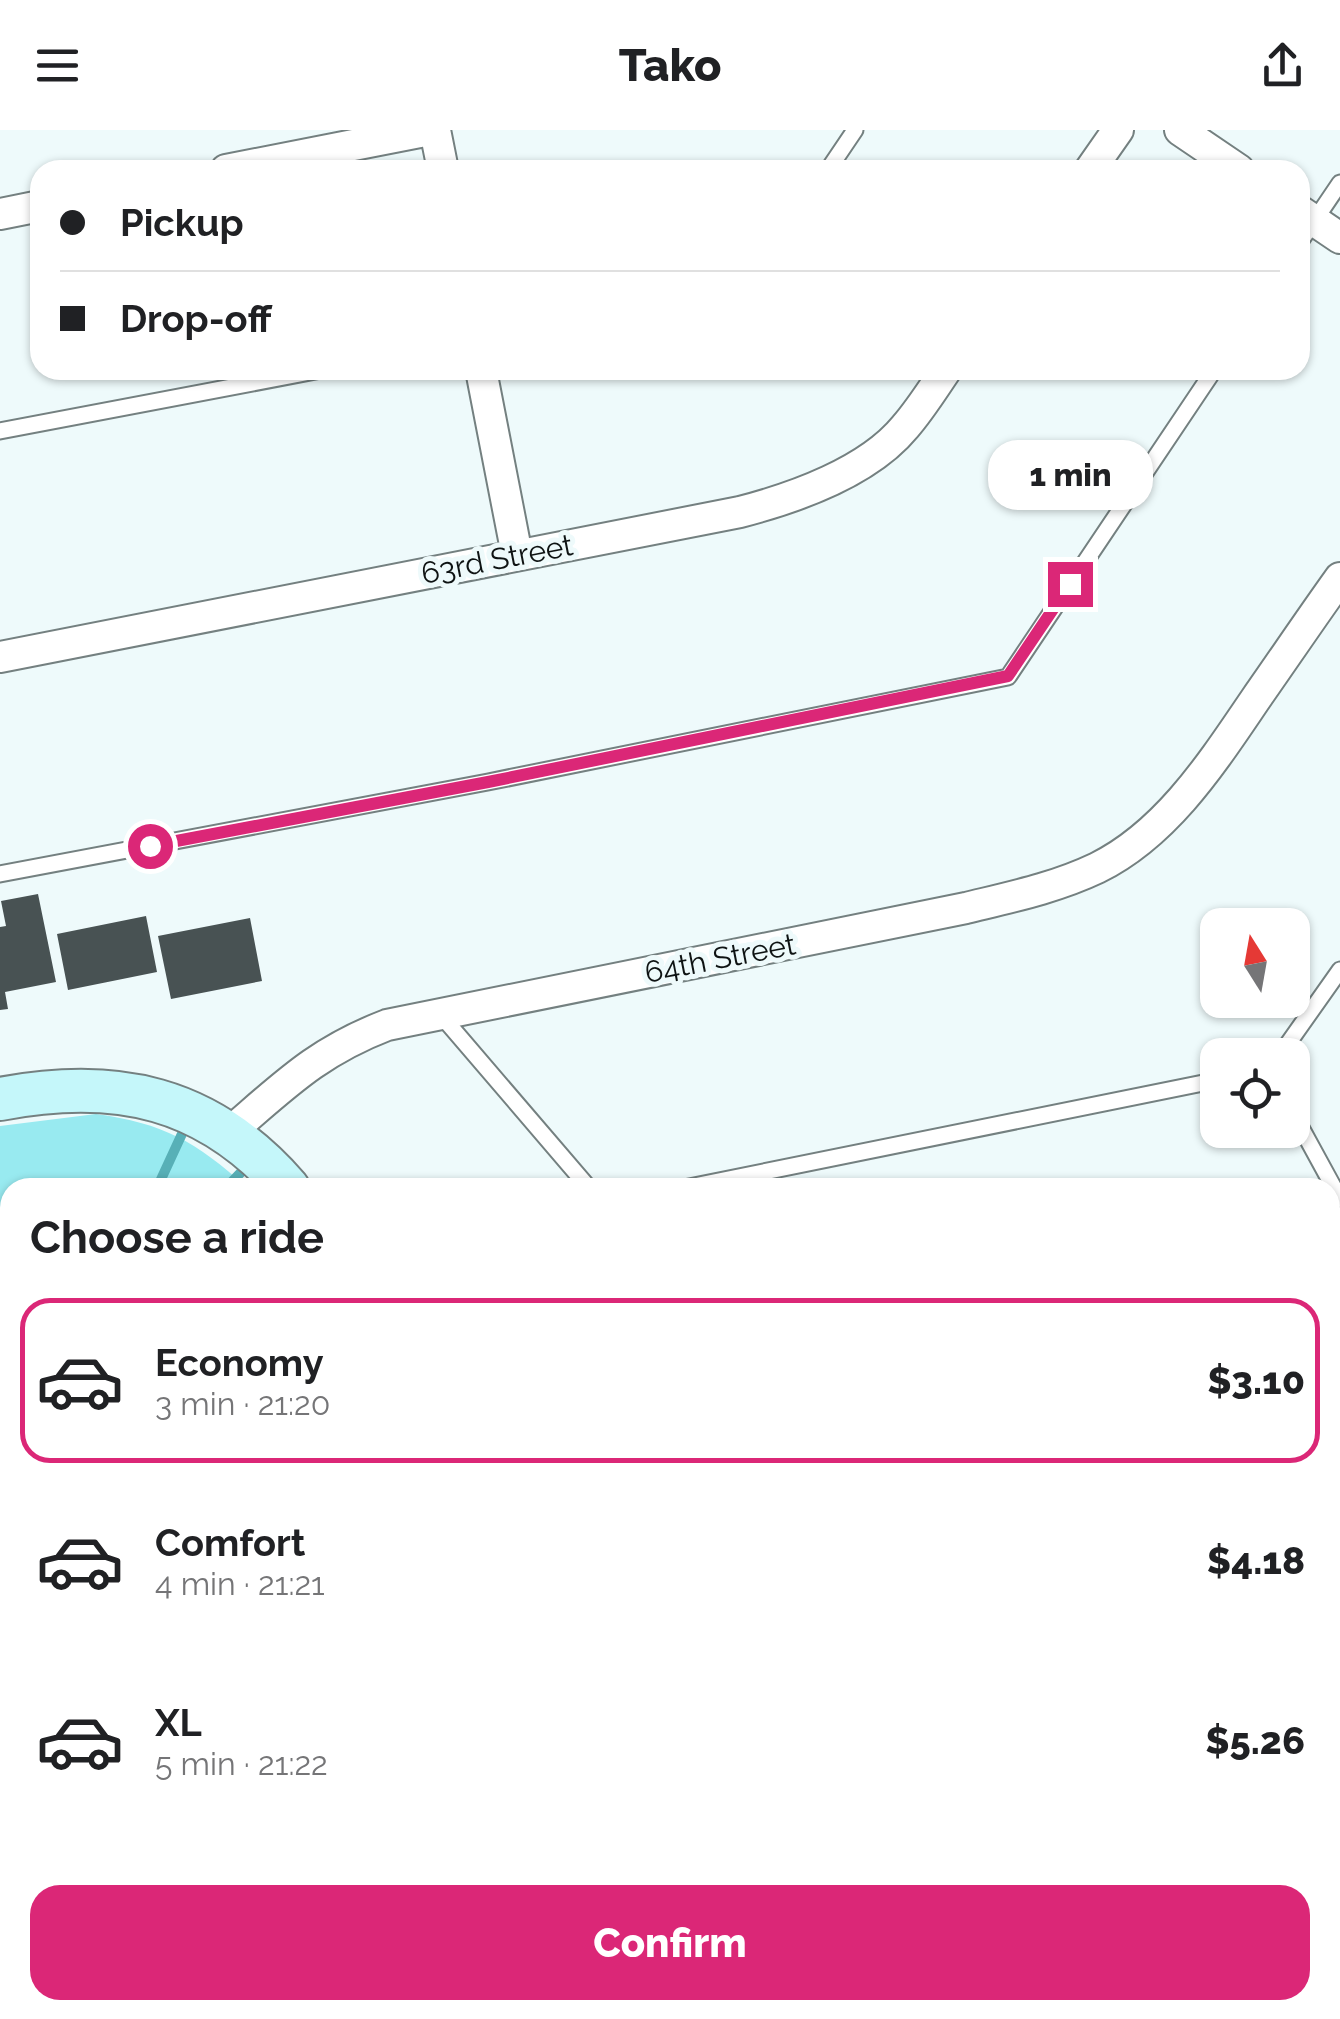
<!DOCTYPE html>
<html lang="en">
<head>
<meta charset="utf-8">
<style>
	body { margin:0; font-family:Raleway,sans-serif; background:#f2f2f2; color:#202124; height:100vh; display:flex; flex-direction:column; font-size:38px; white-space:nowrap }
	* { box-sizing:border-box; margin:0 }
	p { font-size:32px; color:#757577 }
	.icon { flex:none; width:55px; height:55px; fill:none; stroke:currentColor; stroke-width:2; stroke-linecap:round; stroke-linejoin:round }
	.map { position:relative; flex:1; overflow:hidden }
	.drawer { position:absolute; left:0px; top:1048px; width:1340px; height:842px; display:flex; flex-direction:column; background:#fff; border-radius:30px 30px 0 0; box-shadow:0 2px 8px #0004 }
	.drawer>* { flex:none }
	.top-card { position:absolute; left:30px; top:30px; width:1280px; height:220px; border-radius:30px; box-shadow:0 2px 8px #0004; display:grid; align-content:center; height:220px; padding:0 30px; background:#fff }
	.needle { width:65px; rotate:349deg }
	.buttons { position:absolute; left:1200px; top:778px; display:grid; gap:20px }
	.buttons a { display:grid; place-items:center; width:110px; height:110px; border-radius:20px; background:#fff; box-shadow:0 2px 8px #0004; font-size:50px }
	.end { position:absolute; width:45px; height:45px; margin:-22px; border:12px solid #db2777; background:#fff; box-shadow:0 0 0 5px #fff }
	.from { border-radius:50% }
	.bubble { position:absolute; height:70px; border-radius:30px; background:#fff; box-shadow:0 2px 8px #0004; font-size:32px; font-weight:800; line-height:70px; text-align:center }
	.top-card b { display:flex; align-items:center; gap:35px; height:95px; font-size:38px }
	.top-card b+b { border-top:2px solid #e0e0e0 }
	.top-card i { width:25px; height:25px; background:#202124 }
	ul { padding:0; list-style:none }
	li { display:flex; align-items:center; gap:30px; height:165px; margin:0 20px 15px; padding:0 10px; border:5px solid transparent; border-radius:30px }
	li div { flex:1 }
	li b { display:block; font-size:38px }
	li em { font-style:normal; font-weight:800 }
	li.selected { border-color:#db2777 }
	li>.icon { width:90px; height:90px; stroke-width:1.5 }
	h2 { padding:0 30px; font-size:45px; line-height:120px }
	.cta { display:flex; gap:20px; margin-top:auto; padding:20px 30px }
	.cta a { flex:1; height:115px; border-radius:30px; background:#db2777; color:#fff; font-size:40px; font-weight:800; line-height:115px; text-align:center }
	header { display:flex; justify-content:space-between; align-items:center; height:130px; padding:0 30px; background:#fff; font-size:45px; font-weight:800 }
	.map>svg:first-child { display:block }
	.green { fill:#98eaf0 }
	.water { fill:#57b0b7 }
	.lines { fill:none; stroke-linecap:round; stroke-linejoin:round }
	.stream { stroke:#57b0b7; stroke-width:10 }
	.building { fill:#485253 }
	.lane-casing { stroke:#748080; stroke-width:19 }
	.street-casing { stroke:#748080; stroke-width:34 }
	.secondary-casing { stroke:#748080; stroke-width:46 }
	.lane { stroke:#fff; stroke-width:15 }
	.street { stroke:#fff; stroke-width:30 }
	.secondary { stroke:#c5f7fa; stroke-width:42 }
	.route { stroke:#db2777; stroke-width:12 }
	.labels { text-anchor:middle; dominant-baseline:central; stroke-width:10; stroke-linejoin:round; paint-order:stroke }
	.street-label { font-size:30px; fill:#0e1313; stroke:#eefafb }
</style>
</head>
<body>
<header><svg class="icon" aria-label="menu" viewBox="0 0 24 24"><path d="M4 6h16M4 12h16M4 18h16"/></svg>Tako<svg class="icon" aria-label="share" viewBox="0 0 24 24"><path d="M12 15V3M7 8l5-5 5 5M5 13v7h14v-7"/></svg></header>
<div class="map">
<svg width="1340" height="1889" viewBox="0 0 1340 1889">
	<rect width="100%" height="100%" fill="#eefafb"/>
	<path class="green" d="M96,984C163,993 197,1012 246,1057L10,1058V1880H779L780,1889H0V996Z"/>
	<path class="water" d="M10,1428V1880H339L342,1889H0V1440Z"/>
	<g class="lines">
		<path class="stream" d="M157,1058L187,993
			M226,1058L249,1034"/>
	</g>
	<path class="building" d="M38,764L56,852L5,862L8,879L0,880V797L6,796L1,771Z
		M146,786L157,842L68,860L57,804Z
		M250,788L262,851L171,869L158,806Z"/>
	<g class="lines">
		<g class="lane-casing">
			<path id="lane" d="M828,40L855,0
				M1300,112L1340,53
				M0,301L321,240
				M0,744L488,652L1008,547L1214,240
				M440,884L589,1058
				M1280,925L1340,840
				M1292,981L1340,1069
				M684,1058L1218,950
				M1054,1880L1056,1889"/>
		</g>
		<g class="street-casing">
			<path id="street" d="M435,0L443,40
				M1180,0L1239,40
				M226,40L430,0
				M1090,40L1118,0
				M1300,81L1340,108
				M0,84L40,76
				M481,240L517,425
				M0,527L740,382C794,368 868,342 905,297C920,280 933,259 946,240
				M230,1002C286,954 317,922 387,895L966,778C1011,767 1055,758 1097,738C1168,703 1214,630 1257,567C1285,527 1312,487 1340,448
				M1330,1177L1340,1173
				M1309,1880L1310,1889"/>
		</g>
		<g class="secondary-casing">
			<path id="secondary" d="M0,969C116,947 208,966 288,1058
				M1330,1842L1340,1840
				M813,1880L815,1889
				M1086,1889L1132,1880"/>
		</g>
		<use href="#lane" class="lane"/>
		<use href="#street" class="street"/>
		<use href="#secondary" class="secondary"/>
	</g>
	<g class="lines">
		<path class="route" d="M150,716L488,652L1008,546L1070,454"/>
	</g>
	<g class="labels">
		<g class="street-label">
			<text transform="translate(497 429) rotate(-11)">63rd Street</text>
			<text transform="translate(720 828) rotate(-11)">64th Street</text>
		</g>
	</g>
</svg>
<div class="buttons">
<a><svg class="needle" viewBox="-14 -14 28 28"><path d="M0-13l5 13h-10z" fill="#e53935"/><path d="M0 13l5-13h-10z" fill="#757577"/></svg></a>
<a><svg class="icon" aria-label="locate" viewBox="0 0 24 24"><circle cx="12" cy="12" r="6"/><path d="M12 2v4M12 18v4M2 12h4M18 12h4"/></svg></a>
</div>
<i class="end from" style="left:150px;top:716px"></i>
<i class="end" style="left:1070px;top:454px"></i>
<div class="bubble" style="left:988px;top:310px;width:165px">1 min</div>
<div class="top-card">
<b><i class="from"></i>Pickup</b>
<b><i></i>Drop-off</b>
</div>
<section class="drawer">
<h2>Choose a ride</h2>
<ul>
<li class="selected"><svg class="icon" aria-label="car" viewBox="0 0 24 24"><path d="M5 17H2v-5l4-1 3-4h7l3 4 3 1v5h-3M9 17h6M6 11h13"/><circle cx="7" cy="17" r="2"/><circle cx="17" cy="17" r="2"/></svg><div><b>Economy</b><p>3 min · 21:20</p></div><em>$3.10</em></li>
<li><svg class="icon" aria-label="car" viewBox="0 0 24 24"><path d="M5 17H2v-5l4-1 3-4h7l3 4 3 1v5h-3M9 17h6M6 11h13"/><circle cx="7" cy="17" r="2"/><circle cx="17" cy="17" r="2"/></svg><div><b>Comfort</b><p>4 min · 21:21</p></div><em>$4.18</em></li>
<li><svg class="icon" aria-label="car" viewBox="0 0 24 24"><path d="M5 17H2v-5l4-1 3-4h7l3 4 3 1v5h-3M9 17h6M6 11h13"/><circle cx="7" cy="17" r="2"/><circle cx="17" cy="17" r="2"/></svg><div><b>XL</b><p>5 min · 21:22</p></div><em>$5.26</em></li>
</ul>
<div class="cta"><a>Confirm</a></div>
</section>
</div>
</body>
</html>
